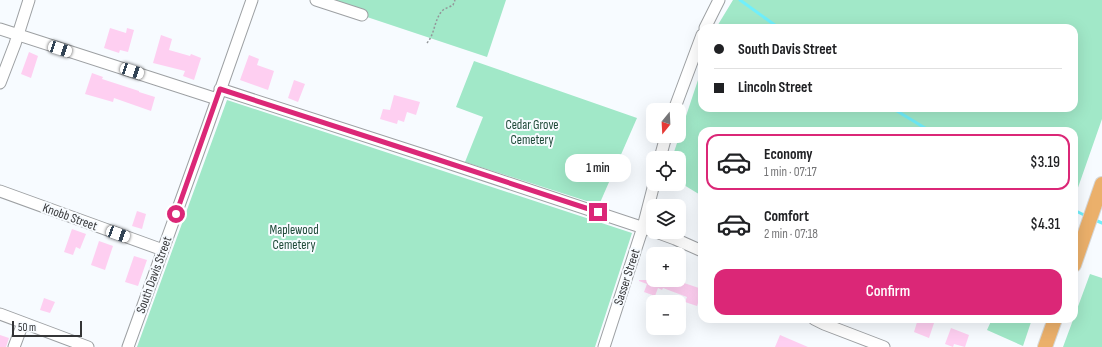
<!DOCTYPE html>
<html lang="en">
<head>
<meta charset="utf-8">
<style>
	body { margin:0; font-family:"Sofia Sans Condensed",sans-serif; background:#f6f6f6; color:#202124; height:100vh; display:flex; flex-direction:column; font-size:15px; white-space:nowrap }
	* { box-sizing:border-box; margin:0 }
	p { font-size:13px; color:#757577 }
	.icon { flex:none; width:22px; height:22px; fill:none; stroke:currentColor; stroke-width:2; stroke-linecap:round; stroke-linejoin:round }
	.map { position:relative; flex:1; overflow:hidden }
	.drawer { position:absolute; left:698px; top:127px; width:380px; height:196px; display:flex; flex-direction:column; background:#fff; border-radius:12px; box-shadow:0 4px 16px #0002 }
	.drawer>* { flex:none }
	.hud { position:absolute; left:698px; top:24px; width:380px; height:88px; border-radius:12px; box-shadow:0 4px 16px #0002; display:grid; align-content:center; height:88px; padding:0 16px; background:#fff }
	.needle { width:26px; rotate:198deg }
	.buttons { position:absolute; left:646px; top:103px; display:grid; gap:8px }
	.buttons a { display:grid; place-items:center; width:40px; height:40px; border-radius:8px; background:#fff; box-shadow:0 4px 16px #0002; font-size:20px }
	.scale { position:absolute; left:12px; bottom:10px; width:70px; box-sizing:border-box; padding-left:4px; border:2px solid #343537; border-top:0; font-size:11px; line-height:14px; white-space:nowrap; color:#343537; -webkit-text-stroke:3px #f7fbff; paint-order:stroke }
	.end { position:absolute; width:18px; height:18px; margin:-9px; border:5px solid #db2777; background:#fff; box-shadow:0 0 0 2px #fff }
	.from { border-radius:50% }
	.bubble { position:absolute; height:28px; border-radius:12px; background:#fff; box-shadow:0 4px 16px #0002; font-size:13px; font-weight:600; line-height:28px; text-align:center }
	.car { position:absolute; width:12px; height:24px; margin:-12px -6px; border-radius:5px; box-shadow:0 0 3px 1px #0007; background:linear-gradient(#fff 24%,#345 0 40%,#fff 0 76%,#345 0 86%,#fff 0) }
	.hud b { display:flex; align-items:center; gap:14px; height:38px; font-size:15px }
	.hud b+b { border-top:1px solid #e0e0e0 }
	.hud i { width:10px; height:10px; background:#202124 }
	ul { padding:7px 0 0; list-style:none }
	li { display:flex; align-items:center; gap:12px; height:56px; margin:0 8px 6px; padding:0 8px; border:2px solid transparent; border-radius:12px }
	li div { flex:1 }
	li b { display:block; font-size:15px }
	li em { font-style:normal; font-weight:600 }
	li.active { border-color:#db2777 }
	li>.icon { width:36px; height:36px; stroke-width:1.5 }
	.primary-button { display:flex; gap:8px; margin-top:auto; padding:8px 16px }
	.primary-button a { flex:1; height:46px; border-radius:12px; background:#db2777; color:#fff; font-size:16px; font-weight:600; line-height:46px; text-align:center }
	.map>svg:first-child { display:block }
	.green { fill:#a1e8c8 }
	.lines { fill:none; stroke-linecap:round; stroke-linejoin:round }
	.stream { stroke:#70effb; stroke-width:3 }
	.building { fill:#fecff1 }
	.minor-casing { stroke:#9da0a3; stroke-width:13 }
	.major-casing { stroke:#d6d7d7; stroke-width:16 }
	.path { stroke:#939699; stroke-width:1.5; stroke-dasharray:2 2; stroke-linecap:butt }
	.minor { stroke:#fff; stroke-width:11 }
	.major { stroke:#ebb06b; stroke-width:14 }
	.route { stroke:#db2777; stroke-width:5 }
	.labels { text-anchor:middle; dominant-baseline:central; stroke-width:4; stroke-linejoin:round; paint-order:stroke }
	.park-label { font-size:13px; fill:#1e4938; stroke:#f7fbff }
	.street-label { font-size:13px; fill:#343537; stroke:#f7fbff }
</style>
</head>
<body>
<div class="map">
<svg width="1102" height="347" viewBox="0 0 1102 347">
	<rect width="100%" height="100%" fill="#f7fbff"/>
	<path class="green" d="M316,0H506L487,57Z
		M733,0H1102V119L1074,199V131H702V196L679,182V158H672L702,68V108H1074V28H716Z
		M474,61L637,118L599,205L465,162L483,117L456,107Z
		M227,100L632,233L595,347H137Z
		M1090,274L1102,278V347H1063Z
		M992,319H1032L1023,346L987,330Z"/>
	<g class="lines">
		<path class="stream" d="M740,0L779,28
			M892,108L930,131
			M1074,210L1088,217
			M1095,220L1102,223"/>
	</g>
	<path class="building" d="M110,28L126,33L127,28L134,30L128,52L120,50L119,53L104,48Z
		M161,35L172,39L169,50L190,56L191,54L201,58L194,80L183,76L185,71L153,63Z
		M29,52L38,56L31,78L21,74Z
		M249,55L259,59L257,65L274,71L268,90L240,80Z
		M92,73L103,77L102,79L139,91V92L155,97L151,111L114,98L113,102L85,94Z
		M294,80L305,84L298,102L288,98Z
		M394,95L420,102L416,115L407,112L404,122L398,120L397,124L380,119L383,109L390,110Z
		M137,211L146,214L142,229L132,226Z
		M72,229L86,234L80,249L76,247L73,255L64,252Z
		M99,241L113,246L105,270L91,265Z
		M134,256L147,260L138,286L125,282Z
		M639,280H675L702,289V291L697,306L685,302L687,297L663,288L662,290L658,288L655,296L644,292L647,284L639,281Z
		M44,298L55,302L50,313L40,310Z
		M918,319H931L935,320L929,338L914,332Z
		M951,328L969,335L965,347L954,344L953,347L945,344Z
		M0,335L9,338L6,347H0Z
		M780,335L808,347H775Z"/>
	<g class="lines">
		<g class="minor-casing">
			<path id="minor" d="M316,0L362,15
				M705,28L719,0
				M0,29L217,99
				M0,83L15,44L29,0
				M220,89L433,158L653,231
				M674,110L702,35
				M660,158L666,136
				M0,191L163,250
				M656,232L675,239L702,251
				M0,314L88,347
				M814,319L824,324L884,347
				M14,347L23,323
				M128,347L207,128L252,0
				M604,347L643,227L654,184"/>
		</g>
		<g class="major-casing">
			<path id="major" d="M1074,265L1102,184
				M1045,347L1055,319"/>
		</g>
		<path class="path" d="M427,43C435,34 434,20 442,11C445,8 450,7 453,5L455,0"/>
		<use href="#minor" class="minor"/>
		<use href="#major" class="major"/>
	</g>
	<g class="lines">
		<path class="route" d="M176,214L220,89L433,158L598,212"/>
	</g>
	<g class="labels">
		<g class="park-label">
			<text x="532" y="125">Cedar Grove<tspan x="532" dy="15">Cemetery</tspan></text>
			<text x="294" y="230">Maplewood<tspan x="294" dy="15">Cemetery</tspan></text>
		</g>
		<g class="street-label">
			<text transform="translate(70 217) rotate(20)">Knobb Street</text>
			<text transform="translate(154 275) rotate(-70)">South Davis Street</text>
			<text transform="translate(627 277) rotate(-72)">Sasser Street</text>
		</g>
	</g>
</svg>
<div class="buttons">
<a><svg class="needle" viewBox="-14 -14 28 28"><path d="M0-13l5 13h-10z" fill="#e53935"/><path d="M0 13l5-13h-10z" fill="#757577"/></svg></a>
<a><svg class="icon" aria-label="locate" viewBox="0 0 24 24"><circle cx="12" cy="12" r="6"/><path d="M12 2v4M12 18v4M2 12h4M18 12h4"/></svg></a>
<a><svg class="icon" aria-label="layers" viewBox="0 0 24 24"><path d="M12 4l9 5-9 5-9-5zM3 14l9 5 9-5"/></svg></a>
<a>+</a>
<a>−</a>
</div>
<div class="scale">50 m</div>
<i class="end from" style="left:176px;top:214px"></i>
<i class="end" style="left:598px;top:212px"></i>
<div class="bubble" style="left:565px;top:154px;width:66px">1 min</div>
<i class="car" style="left:60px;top:49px;rotate:108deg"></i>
<i class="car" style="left:132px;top:71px;rotate:108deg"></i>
<i class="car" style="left:118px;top:234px;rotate:110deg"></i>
<div class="hud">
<b><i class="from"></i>South Davis Street</b>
<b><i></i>Lincoln Street</b>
</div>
<section class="drawer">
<ul>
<li class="active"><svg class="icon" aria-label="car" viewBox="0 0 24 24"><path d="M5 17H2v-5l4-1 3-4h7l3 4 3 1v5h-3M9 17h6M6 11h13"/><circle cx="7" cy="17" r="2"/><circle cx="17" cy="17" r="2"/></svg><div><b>Economy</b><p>1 min · 07:17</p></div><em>$3.19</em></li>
<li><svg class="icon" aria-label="car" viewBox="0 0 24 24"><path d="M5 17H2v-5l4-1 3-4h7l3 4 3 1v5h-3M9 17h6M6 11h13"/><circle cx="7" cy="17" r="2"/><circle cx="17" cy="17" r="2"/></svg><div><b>Comfort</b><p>2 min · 07:18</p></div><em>$4.31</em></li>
</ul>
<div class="primary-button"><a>Confirm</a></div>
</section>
</div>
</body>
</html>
